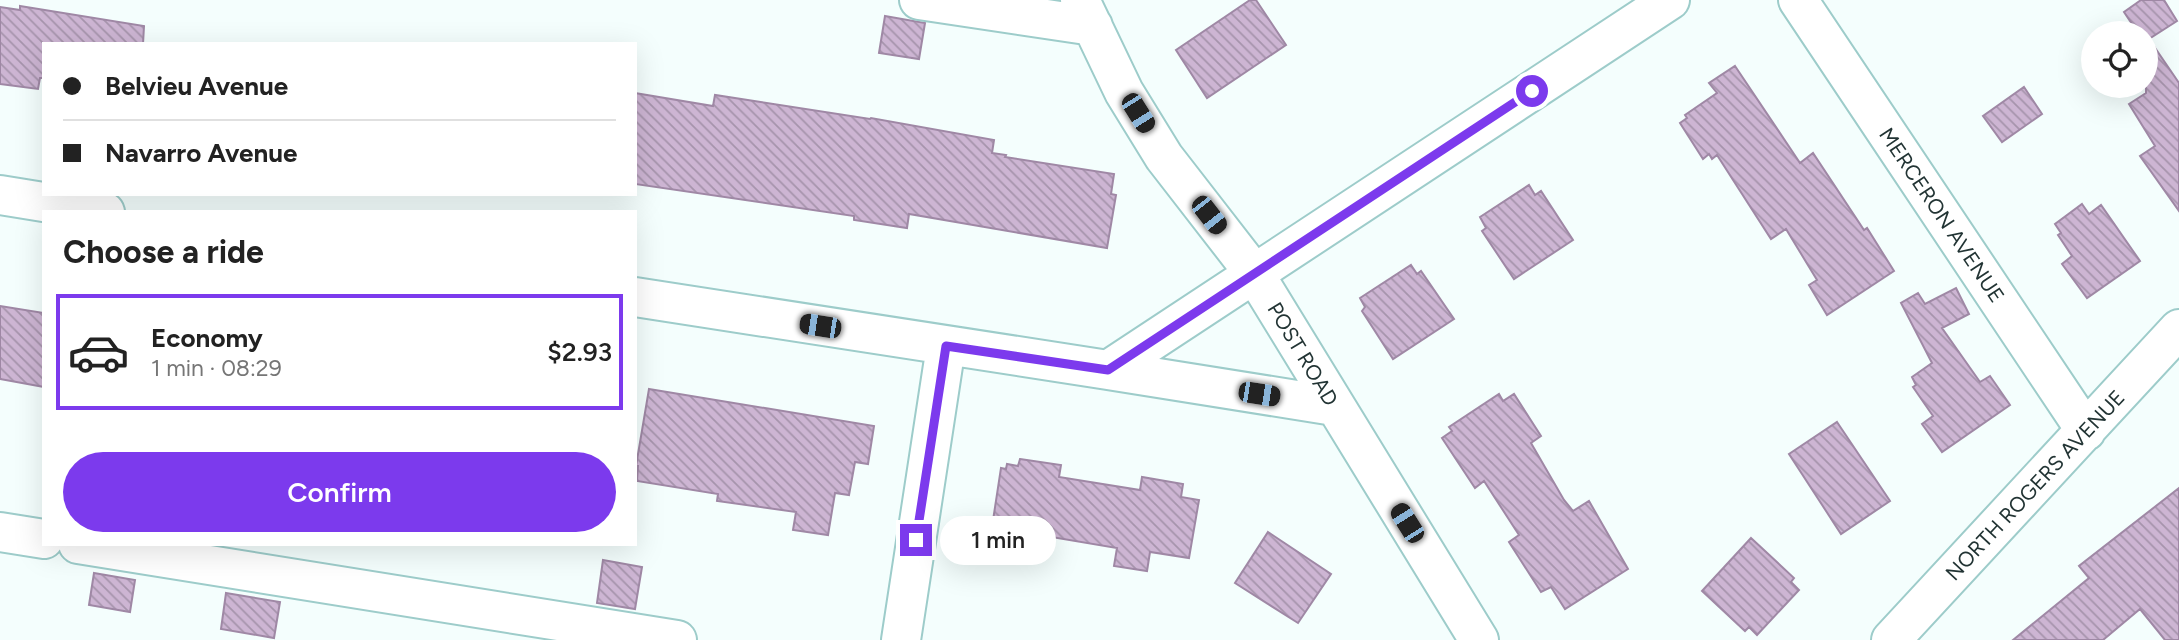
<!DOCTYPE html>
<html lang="en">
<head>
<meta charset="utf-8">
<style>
	body { margin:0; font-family:Figtree,sans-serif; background:#f6f6f6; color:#222; height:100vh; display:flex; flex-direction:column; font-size:26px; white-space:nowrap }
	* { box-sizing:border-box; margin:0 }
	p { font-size:23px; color:#767676 }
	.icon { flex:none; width:38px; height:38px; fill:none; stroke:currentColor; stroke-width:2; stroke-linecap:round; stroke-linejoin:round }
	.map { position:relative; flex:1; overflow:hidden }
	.sheet { position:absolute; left:42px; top:210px; width:595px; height:336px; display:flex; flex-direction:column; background:#fff; border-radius:0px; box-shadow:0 7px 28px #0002 }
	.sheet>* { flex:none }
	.hud { position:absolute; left:42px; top:42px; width:595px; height:154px; border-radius:0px; box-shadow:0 7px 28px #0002; display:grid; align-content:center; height:154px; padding:0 21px; background:#fff }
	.tools { position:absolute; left:2081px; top:21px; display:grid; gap:14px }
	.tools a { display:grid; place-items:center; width:77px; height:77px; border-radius:50%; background:#fff; box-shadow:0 7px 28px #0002; font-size:35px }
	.end { position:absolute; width:32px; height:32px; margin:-16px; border:9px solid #7c3aed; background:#fff; box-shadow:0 0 0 4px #fff }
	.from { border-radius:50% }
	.bubble { position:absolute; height:49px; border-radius:24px; background:#fff; box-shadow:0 7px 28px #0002; font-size:23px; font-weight:600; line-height:49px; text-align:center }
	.car { position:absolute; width:21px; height:42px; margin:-21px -10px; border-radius:9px; box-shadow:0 0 5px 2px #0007; background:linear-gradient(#222 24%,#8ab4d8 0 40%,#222 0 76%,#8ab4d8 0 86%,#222 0) }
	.hud b { display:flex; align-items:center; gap:24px; height:66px; font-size:26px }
	.hud b+b { border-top:2px solid #e0e0e0 }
	.hud i { width:18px; height:18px; background:#222 }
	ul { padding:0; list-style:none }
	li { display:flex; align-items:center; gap:21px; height:116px; margin:0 14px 10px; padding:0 7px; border:4px solid transparent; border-radius:0px }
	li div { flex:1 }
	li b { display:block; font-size:26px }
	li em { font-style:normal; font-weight:600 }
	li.active { border-color:#7c3aed }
	li>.icon { width:63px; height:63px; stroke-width:1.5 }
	h2 { padding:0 21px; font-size:32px; line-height:84px }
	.button { display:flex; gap:14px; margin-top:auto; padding:14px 21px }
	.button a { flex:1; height:80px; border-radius:42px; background:#7c3aed; color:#fff; font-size:28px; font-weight:600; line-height:80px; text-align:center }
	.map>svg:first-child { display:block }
	.building { fill:url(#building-back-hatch); stroke:#9f88a5; stroke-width:2 }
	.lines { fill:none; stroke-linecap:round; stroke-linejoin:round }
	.minor-casing { stroke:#9dccca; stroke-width:42 }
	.minor { stroke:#fff; stroke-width:38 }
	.route { stroke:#7c3aed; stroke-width:9 }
	.labels { text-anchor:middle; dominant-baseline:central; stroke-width:6; stroke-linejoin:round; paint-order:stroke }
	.street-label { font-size:21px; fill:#223434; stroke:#fff }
</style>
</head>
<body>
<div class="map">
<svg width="2179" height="640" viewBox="0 0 2179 640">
	<defs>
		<pattern id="building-back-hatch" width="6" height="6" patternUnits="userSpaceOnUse" patternTransform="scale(1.75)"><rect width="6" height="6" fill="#cdb5d3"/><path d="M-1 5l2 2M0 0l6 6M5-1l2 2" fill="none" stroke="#a694ac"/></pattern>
	</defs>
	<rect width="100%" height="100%" fill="#f4fefd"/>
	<path class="building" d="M1250,0H1256L1286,45L1207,98L1176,50Z
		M2141,0H2164L2177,21L2149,39L2179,83V211L2140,156L2155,146L2129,104L2146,93V33H2138L2124,12Z
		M20,6L144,26L143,44H44V78H40L38,89L0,84V7L20,10Z
		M885,16L925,23L919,59L879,53Z
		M1735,66L1800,163L1813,153L1864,230L1867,228L1894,271L1827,315L1809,285L1817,280L1786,229L1771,239L1717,155L1712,159L1709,154L1703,159L1680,123L1687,118L1685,115L1717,93L1709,83Z
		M2024,87L2042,114L2002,142L1983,116Z
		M635,93L713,106L715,95L870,119L871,118L994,140L992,153L1006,155L1005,157L1114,174L1111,194L1116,195L1107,248L909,214L907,228L854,220V216L635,184Z
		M1529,185L1535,195L1541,191L1573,240L1514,279L1482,231L1486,228L1480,217Z
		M2082,204L2089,214L2101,205L2140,261L2087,298L2062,264L2072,256L2058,235L2061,233L2055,224Z
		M1411,265L1417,274L1421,271L1454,319L1393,359L1362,311L1365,307L1360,298Z
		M1956,288L1969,314L1942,328L1980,382L1990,376L2010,405L1942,452L1922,424L1933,416L1913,387L1916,385L1912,377L1932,363L1901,303L1918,293L1925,304Z
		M0,306L44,313V387L0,379Z
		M649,389L874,426L868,464L855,462L849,495L835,493L828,535L793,530L796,512L717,501L718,494L637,481L638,466H636Z
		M1499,394L1503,401L1514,394L1541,436L1531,443L1564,500L1573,511L1589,501L1628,569L1565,609L1551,587L1541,592L1509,542L1519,535L1484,481L1475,488L1442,438L1452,431L1449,427Z
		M1837,422L1890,501L1841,534L1789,454Z
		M1020,459L1061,465L1059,477L1140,490L1142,477L1183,484L1181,497L1199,500L1189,558L1150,552L1147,571L1114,566L1117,548L992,527L1001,468L1006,469L1007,464L1018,466Z
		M2179,488V640H2165L2140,609L2103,640H2013L2089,578L2079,566Z
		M1268,532L1331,574L1298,623L1235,583Z
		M1751,538L1794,578L1791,582L1799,590L1757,635L1749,627L1745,631L1702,591Z
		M603,560L642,567L635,609L597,603Z
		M94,573L135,580L130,612L89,605Z
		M226,593L280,602L274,638L221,629Z"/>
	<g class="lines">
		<g class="minor-casing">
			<path id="minor" d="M919,0L1093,26
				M1080,0L1124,92L1164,157L1254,273L1479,640
				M1798,0L2086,431
				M0,195L105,212
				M635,297L1108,370L1670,0
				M1108,370L1334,406
				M0,532L44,539
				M78,544L677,640
				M901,640L946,346
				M1891,640L2179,329"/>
		</g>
		<use href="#minor" class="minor"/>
	</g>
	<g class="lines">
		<path class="route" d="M916,540L946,346L1108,370L1532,91"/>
	</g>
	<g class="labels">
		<g class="street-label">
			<text transform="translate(1942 215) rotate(56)">MERCERON AVENUE</text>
			<text transform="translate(1303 354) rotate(59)">POST ROAD</text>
			<text transform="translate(2035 485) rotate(-47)">NORTH ROGERS AVENUE</text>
		</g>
	</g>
</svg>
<div class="tools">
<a><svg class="icon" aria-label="locate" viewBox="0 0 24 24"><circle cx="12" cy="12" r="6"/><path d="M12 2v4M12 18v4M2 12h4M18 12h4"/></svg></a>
</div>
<i class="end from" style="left:1532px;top:91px"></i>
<i class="end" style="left:916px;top:540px"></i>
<div class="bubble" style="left:940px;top:516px;width:116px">1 min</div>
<i class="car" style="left:1138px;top:113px;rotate:148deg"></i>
<i class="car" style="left:1209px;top:215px;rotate:142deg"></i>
<i class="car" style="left:820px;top:326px;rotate:279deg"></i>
<i class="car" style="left:1259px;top:394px;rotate:99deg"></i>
<i class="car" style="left:1407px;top:523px;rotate:328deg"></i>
<div class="hud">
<b><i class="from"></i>Belvieu Avenue</b>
<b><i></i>Navarro Avenue</b>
</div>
<section class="sheet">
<h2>Choose a ride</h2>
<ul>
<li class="active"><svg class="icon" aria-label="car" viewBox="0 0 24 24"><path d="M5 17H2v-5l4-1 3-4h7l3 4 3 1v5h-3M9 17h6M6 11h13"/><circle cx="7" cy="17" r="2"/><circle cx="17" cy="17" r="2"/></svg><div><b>Economy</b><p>1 min · 08:29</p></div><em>$2.93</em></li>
</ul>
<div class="button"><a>Confirm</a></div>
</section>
</div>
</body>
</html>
